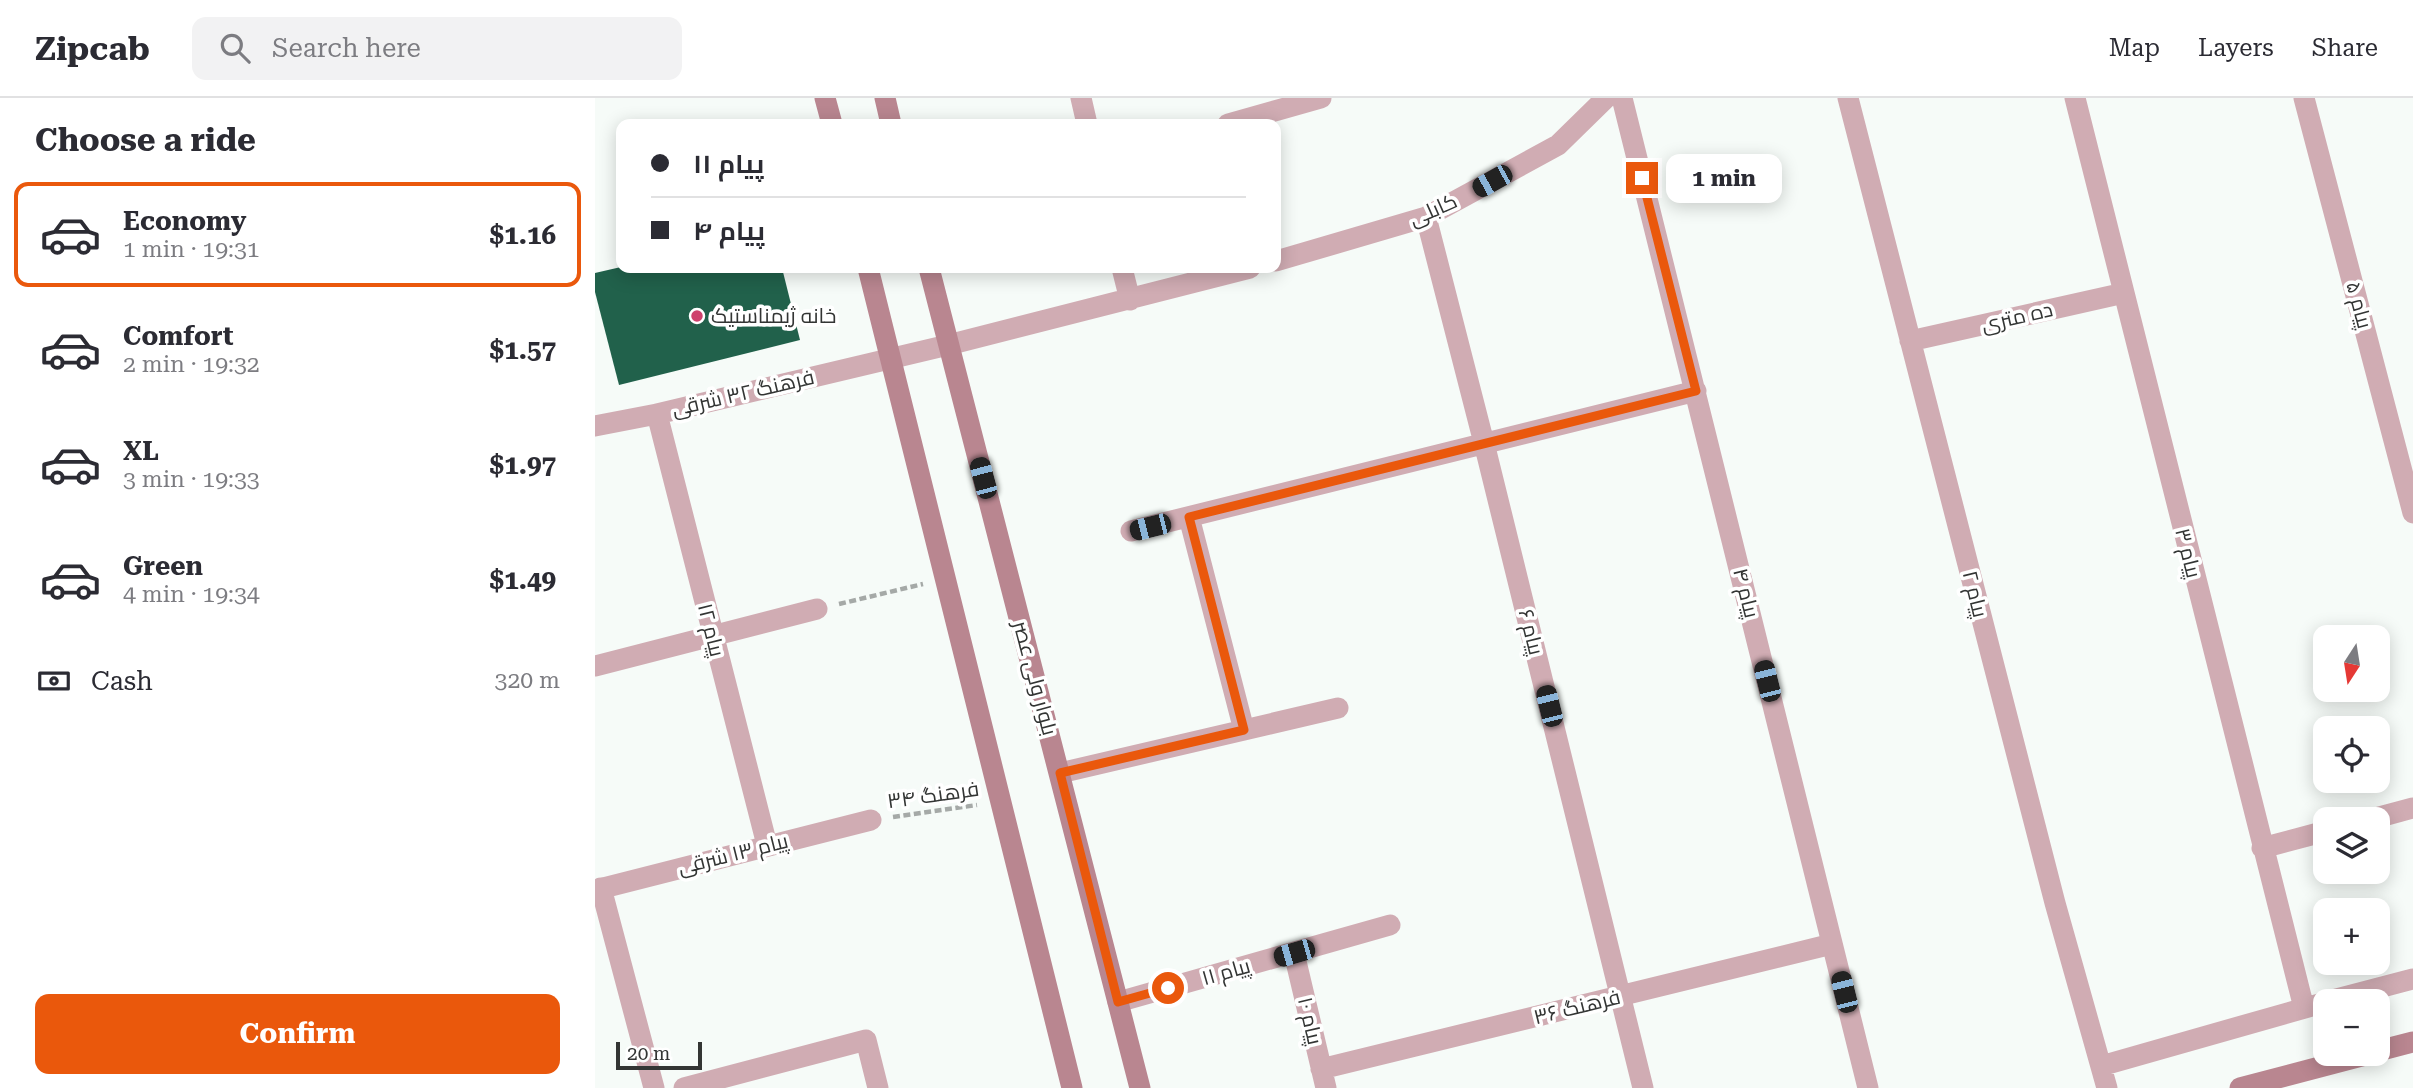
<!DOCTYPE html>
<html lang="en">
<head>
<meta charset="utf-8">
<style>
	body { margin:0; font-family:"Roboto Serif",Cairo,serif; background:#f2f2f3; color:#2b2b33; height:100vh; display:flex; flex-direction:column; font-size:26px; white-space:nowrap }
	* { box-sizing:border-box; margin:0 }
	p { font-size:23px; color:#7c7c81 }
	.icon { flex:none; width:38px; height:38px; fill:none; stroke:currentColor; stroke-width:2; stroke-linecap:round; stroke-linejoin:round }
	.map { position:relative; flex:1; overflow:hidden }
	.panel { display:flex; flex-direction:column; background:#fff; width:595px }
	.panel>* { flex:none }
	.top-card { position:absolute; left:21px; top:21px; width:665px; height:154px; border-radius:14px; box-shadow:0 4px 18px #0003; display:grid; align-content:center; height:154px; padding:0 35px; background:#fff }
	.needle { width:46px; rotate:192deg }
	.buttons { position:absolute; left:1718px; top:527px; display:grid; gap:14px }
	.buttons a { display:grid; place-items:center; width:77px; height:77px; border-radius:14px; background:#fff; box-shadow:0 4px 18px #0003; font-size:35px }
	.scale { position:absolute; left:21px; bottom:18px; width:86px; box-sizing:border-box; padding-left:7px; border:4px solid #333534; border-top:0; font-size:19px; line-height:24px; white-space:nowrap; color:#333534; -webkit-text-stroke:5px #fff; paint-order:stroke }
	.end { position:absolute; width:32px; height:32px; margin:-16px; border:9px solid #ea580c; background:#fff; box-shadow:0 0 0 4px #fff }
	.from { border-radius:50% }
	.bubble { position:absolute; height:49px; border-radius:14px; background:#fff; box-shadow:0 4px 18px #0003; font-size:23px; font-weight:700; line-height:49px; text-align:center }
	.car { position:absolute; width:21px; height:42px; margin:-21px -10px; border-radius:9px; box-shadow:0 0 5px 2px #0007; background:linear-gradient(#222 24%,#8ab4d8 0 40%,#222 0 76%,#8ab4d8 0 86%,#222 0) }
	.top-card b { display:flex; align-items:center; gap:24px; height:66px; font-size:26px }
	.top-card b+b { border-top:2px solid #e1e1e2 }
	.top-card i { width:18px; height:18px; background:#2b2b33 }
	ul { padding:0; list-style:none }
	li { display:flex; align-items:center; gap:21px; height:105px; margin:0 14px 10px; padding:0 21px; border:4px solid transparent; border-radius:14px }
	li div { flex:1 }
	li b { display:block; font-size:26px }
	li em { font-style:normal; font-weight:700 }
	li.current { border-color:#ea580c }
	li>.icon { width:63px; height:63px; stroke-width:1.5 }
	h2 { padding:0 35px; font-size:32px; line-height:84px }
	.pay { display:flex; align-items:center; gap:18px; height:77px; padding:0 35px; font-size:26px }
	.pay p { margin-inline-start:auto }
	.primary-button { display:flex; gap:14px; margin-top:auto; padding:14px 35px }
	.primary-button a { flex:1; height:80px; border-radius:14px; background:#ea580c; color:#fff; font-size:28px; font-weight:700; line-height:80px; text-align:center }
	header { display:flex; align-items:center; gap:42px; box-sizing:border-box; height:98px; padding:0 35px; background:#fff; border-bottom:2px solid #e1e1e2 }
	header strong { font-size:33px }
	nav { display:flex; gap:38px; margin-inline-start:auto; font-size:24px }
	.search { width:490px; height:63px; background:#f2f2f3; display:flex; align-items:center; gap:18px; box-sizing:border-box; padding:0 24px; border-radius:14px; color:#7c7c81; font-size:26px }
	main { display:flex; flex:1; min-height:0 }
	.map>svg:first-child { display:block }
	.building { fill:#21614b }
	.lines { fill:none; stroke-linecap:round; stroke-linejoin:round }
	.path { stroke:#a5a9a7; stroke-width:4.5; stroke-dasharray:7 3.5; stroke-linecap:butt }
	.street { stroke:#d0acb3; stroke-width:21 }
	.secondary { stroke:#b98690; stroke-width:21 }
	.route { stroke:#ea580c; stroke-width:9 }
	.poi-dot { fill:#ce416c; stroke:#fff; stroke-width:2.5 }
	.labels { text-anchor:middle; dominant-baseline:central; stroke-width:7; stroke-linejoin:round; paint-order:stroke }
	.street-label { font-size:21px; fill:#333534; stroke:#fff }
	.poi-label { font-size:21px; fill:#333534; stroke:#fff; text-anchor:start }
</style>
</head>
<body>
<header>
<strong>Zipcab</strong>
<div class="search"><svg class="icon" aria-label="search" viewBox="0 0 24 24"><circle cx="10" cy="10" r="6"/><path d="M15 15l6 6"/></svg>Search here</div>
<nav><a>Map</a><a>Layers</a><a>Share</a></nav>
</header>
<main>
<section class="panel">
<h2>Choose a ride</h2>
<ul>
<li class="current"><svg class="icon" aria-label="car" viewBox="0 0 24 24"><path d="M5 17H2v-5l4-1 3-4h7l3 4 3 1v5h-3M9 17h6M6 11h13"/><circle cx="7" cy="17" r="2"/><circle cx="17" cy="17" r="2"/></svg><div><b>Economy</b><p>1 min · 19:31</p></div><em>$1.16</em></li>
<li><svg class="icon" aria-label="car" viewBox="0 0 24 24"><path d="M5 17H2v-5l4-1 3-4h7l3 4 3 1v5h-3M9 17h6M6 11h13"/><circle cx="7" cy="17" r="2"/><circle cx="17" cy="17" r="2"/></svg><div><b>Comfort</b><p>2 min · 19:32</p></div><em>$1.57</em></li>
<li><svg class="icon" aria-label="car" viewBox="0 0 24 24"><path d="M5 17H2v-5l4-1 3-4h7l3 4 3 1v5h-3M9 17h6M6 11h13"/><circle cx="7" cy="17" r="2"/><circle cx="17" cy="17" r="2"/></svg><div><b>XL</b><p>3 min · 19:33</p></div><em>$1.97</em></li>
<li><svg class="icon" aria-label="car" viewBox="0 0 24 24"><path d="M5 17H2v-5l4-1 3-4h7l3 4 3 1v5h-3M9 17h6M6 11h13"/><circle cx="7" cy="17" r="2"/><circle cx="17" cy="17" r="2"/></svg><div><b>Green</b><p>4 min · 19:34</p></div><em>$1.49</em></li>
</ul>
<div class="pay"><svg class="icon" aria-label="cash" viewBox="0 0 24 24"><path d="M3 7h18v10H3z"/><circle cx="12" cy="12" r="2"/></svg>Cash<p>320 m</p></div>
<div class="primary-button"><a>Confirm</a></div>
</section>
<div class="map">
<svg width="1818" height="990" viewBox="0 0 1818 990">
	<rect width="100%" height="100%" fill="#f6fbf8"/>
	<path class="building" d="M26,169L187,170L205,242L24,287L0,194V175Z"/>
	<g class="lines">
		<path class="path" d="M244,506L328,486
			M298,719L382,707"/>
		<path class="street" d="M486,0L492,26
			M1027,0L1273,990
			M1253,0L1460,805L1512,990
			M1480,0L1709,910
			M1709,0L1818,415
			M633,26L726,0
			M831,119L889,345L1048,990
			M681,163L831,119L963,47L1011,0
			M527,170L535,202
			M1315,243L1529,195
			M62,316L172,747
			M0,328L62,316L353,247L655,170
			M594,419L649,632
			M536,433L1101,293
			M0,568L222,511
			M465,675L743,610
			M1777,721L1818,710
			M1667,750L1731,733
			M6,790L59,990
			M0,792L276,722
			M699,855L731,990
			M1734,903L1818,881
			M523,904L795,827
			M1506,968L1731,904
			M726,971L1237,846
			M89,990L271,942L283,990"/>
		<path class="secondary" d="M230,0L237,26
			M290,0L296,26
			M273,170L477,990
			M334,170L545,990
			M1783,953L1818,944
			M1645,990L1774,956"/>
	</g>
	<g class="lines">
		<path class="route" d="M573,890L523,904L465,675L649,632L594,419L1101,293L1047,80"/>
	</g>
	<circle class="poi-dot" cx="102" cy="218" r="7"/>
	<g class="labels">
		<g class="street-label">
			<text transform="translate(838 112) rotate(-24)">کابلی</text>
			<text transform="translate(1764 207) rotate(75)">پیام ۵</text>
			<text transform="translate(1422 219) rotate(-13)">ده متری</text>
			<text transform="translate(148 295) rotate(-13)">فرهنگ ۳۲ شرقی</text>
			<text transform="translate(1593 455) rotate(76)">پیام ۳</text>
			<text transform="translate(1151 495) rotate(76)">پیام ۴</text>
			<text transform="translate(1380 496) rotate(76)">پیام ۲</text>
			<text transform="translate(116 532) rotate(76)">پیام ۱۲</text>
			<text transform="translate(936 534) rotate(76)">پیام ۶</text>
			<text transform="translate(440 580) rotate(75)">بلوار ولی عصر</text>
			<text transform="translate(338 697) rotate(-8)">فرهنگ ۳۴</text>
			<text transform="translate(138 756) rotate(-14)">پیام ۱۳ شرقی</text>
			<text transform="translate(631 874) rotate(-16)">پیام ۱۱</text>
			<text transform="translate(982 909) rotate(-14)">فرهنگ ۳۶</text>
			<text transform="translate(715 923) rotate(77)">پیام ۱۰</text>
		</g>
		<g class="poi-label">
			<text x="116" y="218">خانه ژیمناستیک</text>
		</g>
	</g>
</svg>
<div class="buttons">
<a><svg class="needle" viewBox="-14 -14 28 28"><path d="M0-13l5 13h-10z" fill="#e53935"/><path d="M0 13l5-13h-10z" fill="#7c7c81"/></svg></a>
<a><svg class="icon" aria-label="locate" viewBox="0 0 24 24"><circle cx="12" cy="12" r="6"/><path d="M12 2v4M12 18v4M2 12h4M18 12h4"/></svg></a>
<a><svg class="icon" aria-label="layers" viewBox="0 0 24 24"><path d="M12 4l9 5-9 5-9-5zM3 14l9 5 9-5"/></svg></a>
<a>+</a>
<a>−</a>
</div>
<div class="scale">20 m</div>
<i class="end from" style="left:573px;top:890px"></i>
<i class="end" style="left:1047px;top:80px"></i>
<div class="bubble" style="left:1071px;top:56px;width:116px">1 min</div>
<i class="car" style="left:897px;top:83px;rotate:241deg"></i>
<i class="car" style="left:388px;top:380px;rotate:345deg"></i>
<i class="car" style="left:555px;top:429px;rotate:256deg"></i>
<i class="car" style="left:1172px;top:583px;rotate:346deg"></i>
<i class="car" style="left:954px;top:608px;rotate:346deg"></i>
<i class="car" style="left:699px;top:855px;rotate:254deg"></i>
<i class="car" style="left:1249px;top:894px;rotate:346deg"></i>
<div class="top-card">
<b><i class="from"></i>پیام ۱۱</b>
<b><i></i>پیام ۴</b>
</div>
</div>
</main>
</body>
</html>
